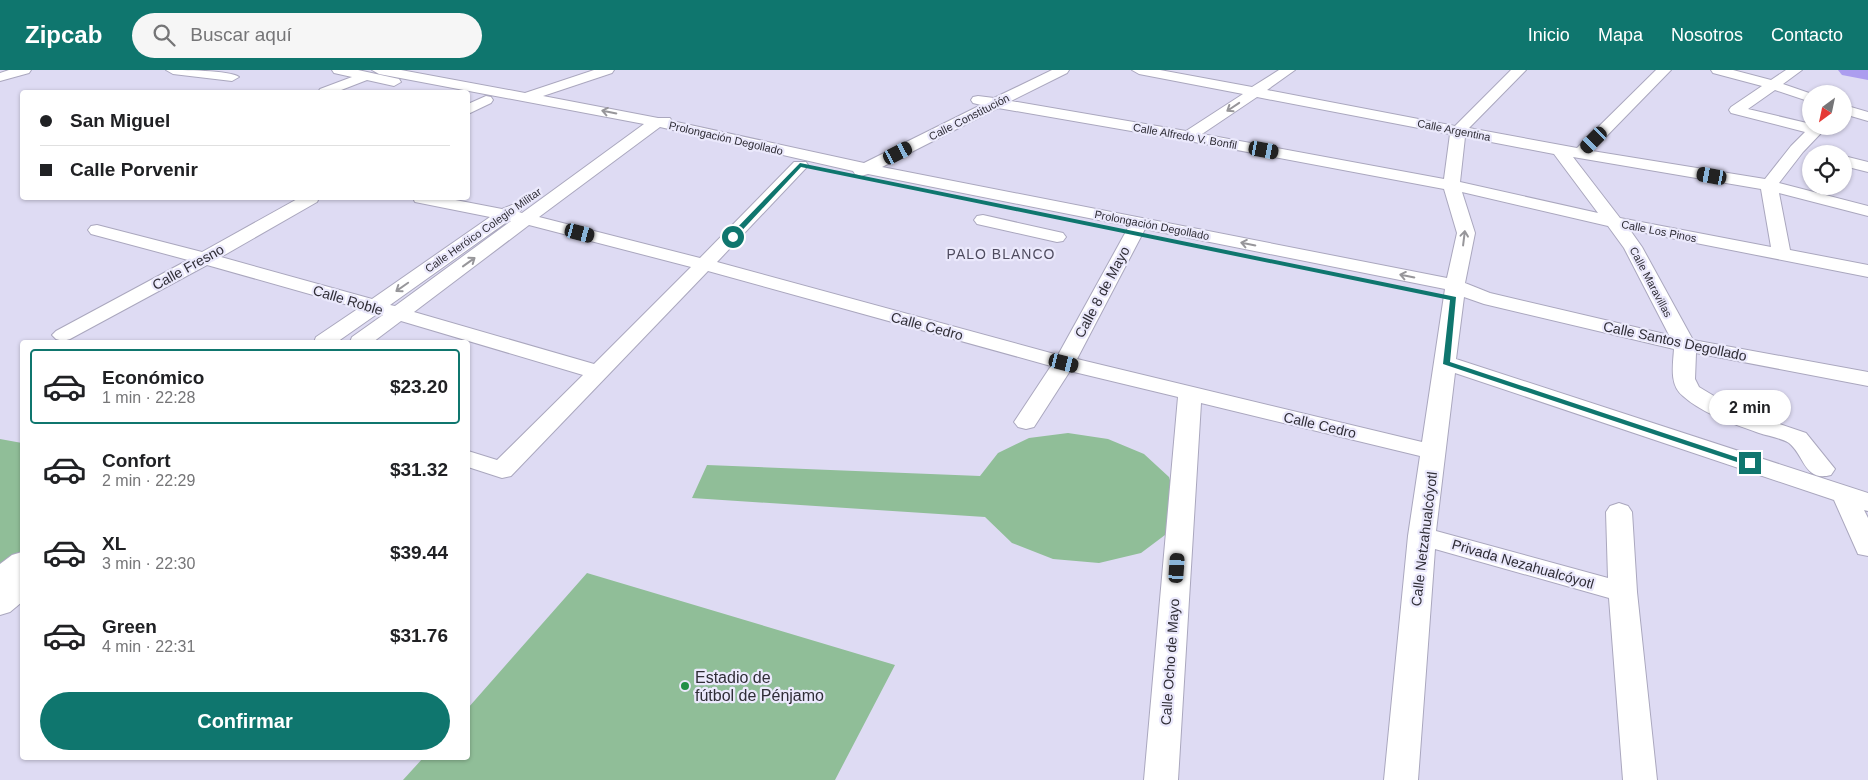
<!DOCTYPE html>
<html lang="es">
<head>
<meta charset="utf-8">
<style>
	body { margin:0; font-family:Helvetica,sans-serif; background:#f6f6f6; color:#202124; height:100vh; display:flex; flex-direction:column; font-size:19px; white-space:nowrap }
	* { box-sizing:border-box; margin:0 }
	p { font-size:16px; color:#757577 }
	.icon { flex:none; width:28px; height:28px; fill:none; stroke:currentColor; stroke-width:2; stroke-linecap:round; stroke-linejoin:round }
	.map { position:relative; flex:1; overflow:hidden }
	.side { position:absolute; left:20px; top:270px; width:450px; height:420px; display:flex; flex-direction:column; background:#fff; border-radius:5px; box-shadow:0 1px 4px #0004 }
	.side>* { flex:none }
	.top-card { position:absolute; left:20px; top:20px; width:450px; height:110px; border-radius:5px; box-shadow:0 1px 4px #0004; display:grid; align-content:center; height:110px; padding:0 20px; background:#fff }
	.needle { width:32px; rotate:213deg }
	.tools { position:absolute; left:1802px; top:15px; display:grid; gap:10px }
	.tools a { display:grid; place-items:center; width:50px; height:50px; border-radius:50%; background:#fff; box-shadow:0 1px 4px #0004; font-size:25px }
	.end { position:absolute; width:22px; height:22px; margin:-11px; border:6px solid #0f766e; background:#fff; box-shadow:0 0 0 2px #fff }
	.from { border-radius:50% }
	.bubble { position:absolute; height:35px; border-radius:18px; background:#fff; box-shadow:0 1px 4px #0004; font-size:16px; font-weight:700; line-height:35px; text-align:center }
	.car { position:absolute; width:15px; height:30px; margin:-15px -8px; border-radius:6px; box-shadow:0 0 4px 1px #0007; background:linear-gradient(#222 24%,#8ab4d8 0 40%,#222 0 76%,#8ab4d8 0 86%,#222 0) }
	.top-card b { display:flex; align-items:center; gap:18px; height:48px; font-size:19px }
	.top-card b+b { border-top:1px solid #e0e0e0 }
	.top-card i { width:12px; height:12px; background:#202124 }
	ul { padding:9px 0 0; list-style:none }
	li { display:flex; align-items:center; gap:15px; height:75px; margin:0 10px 8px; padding:0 10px; border:2px solid transparent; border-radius:5px }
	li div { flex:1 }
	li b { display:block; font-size:19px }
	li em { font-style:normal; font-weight:700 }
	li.active { border-color:#0f766e }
	li>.icon { width:45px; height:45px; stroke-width:1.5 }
	.action { display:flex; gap:10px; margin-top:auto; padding:10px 20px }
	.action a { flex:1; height:58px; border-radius:30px; background:#0f766e; color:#fff; font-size:20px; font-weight:700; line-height:58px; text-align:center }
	header { display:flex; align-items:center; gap:30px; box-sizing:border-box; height:70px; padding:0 25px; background:#0f766e; color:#fff }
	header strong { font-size:24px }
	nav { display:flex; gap:28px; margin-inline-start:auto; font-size:18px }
	.search { width:350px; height:45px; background:#f6f6f6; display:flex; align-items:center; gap:12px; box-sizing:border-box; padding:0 18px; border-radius:28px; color:#757577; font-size:19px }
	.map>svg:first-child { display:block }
	.green { fill:#90be98 }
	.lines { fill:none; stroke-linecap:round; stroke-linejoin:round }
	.river { fill:#ac9def; fill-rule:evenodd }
	.minor-casing { stroke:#aaa7be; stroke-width:2 }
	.minor { fill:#fff; fill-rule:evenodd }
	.oneway { stroke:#97969a }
	.route { fill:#0f766e }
	.poi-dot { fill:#228f47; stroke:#ebe9fc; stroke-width:2 }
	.labels { text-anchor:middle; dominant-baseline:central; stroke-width:4.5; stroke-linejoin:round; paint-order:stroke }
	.far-street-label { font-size:11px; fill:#2f2d36; stroke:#ebe9fc }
	.far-quarter-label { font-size:14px; letter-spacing:1px; fill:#4e4b5f; stroke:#ebe9fc }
	.street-label { font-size:14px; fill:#2f2d36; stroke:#ebe9fc }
	.near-poi-label { font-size:16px; fill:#2f2d36; stroke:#ebe9fc; text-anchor:start }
</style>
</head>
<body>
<header>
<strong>Zipcab</strong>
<div class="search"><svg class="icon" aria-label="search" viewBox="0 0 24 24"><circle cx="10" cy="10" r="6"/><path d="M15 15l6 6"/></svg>Buscar aquí</div>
<nav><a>Inicio</a><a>Mapa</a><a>Nosotros</a><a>Contacto</a></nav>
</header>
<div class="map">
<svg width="1868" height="710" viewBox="0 0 1868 710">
	<rect width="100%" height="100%" fill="#dedbf3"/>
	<path class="green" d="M1068,363L1108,369L1144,384L1169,407L1178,435L1169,462L1141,483L1099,493L1053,489L1012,473L985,447L692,428L707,395L980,406L998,383L1029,368Z
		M0,369L22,373V485L0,500Z
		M587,503L895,595L835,710H403L423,688H468V638Z"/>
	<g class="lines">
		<path class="river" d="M1838,0H1868V10L1842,5Z"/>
		<g class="minor-casing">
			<path id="minor" d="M9,0H31L29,3L0,11V3Z
				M166,0C181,0 230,0 239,7L232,11L173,4Z
				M332,0H358L399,9L401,12L394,16L367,10L336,22H318L320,19L352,7L334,3Z
				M372,0H401L525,23L594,0H614L612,3L543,26L658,48H670L672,51L864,93L981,35L973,33L971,30L973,27L978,26L994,28L1052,0H1069L1067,3L1011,31L1186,61L1243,24L1139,4L1132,0H1160L1252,17L1279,0H1295L1267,20L1455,56L1511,0H1526L1469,58L1577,78L1656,0H1671L1592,81L1765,109L1791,76L1805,62L1731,43L1729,40L1731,37L1762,16L1713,3L1711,0H1733L1771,10L1786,0H1802L1783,14L1812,24L1811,32L1775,20L1748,39L1811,54V56L1821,57L1824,60L1803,82L1779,113L1868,136V146L1779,123L1790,180L1868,195V207L1630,160L1642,177L1693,270L1868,302V316L1696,283L1695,309L1699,317L1719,329L1753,345L1806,363L1835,399L1831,405C1804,412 1805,386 1789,373C1781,368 1768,366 1759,363C1734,354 1703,344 1683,326C1669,315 1673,295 1674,279L1484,234L1464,227L1456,289L1868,423V441L1864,440L1868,448V486L1858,484L1834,430L1455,303L1436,461L1608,508L1606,442L1610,436L1619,433L1628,436L1632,442L1637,522L1657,710H1623L1609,528L1435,479L1418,710H1384L1408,466L1420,386L1201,333L1178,710H1144L1178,327L1070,301L1034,357L1026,359L1018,357L1014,352L1051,296L708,201L511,406L502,408L468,397V381L497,390L583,305L401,251L373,272H350L352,267L383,245L377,244L337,272H314L316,267L359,238L207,195L70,269L63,271L56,269L52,265L56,261L188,190L91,164L88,160L91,156L97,155L202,182L299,128H319L317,132L221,187L372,229L490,147L415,132L413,128H445L502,139L512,135L518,136L521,140L519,142L522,143L644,54L379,4ZM1257,27L1450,64L1444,109L1202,64ZM998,38L1189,71L1444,119L1457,163L1447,208L882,97ZM660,57L853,101L855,104L861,106L868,104L1129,156L1058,285L717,192L806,98L808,95L806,92H794L700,188L539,147ZM1465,67L1554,84L1598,143L1460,112ZM1573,87L1761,119L1771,177L1620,148ZM1462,122L1608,156L1624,178L1669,265L1490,223L1465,213L1475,163ZM508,151H511L395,236L390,235ZM529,155L691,197L594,294L414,242ZM1145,159L1445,219L1422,372L1077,289Z
				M486,26L491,27L493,30L491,33L468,44V34Z
				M1844,35L1868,42V51L1844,44Z
				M1844,86L1868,92V102L1844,96Z
				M983,145L1063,163L1066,167L1063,171L1057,172L977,154L974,150L977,146Z
				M22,482V506L20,508H22V532L10,542L0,545V494L12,485Z"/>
		</g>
		<use href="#minor" class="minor"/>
	</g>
	<defs><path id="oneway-shaft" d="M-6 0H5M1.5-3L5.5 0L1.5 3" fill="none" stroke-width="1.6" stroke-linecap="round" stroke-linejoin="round" transform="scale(1.25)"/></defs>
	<g class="oneway">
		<use href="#oneway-shaft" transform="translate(1233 37) rotate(146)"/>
		<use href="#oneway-shaft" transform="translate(609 42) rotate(-169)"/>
		<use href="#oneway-shaft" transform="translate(1464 168) rotate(-83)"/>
		<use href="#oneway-shaft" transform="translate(1248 174) rotate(-169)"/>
		<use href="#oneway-shaft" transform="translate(469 192) rotate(-36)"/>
		<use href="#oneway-shaft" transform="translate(1407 206) rotate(-169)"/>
		<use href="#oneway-shaft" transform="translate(402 217) rotate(145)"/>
	</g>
	<path class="route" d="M800,93L1456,227L1450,292L1754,393L1750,396L1746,395L1443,294L1450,230L801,97L735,168H730V165Z"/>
	<circle class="poi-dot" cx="685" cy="616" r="5"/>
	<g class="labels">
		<g class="far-street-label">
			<text transform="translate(969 47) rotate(-27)">Calle Constitución</text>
			<text transform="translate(1454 60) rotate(11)">Calle Argentina</text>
			<text transform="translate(1185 66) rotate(10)">Calle Alfredo V. Bonfil</text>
			<text transform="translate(726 68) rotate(13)">Prolongación Degollado</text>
			<text transform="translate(1152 155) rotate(11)">Prolongación Degollado</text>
			<text transform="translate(483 160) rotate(-35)">Calle Heróico Colegio Militar</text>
			<text transform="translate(1659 161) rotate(11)">Calle Los Pinos</text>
			<text transform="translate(1651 212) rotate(62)">Calle Maravillas</text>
		</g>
		<g class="far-quarter-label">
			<text x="1001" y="184">PALO BLANCO</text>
		</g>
		<g class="street-label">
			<text transform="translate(188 197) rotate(-29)">Calle Fresno</text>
			<text transform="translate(1102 222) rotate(-62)">Calle 8 de Mayo</text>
			<text transform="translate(348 230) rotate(17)">Calle Roble</text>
			<text transform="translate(927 256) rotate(15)">Calle Cedro</text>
			<text transform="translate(1675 271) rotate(12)">Calle Santos Degollado</text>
			<text transform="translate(1320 355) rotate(13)">Calle Cedro</text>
			<text transform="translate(1424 469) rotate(-83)">Calle Netzahualcóyotl</text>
			<text transform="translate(1523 494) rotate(16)">Privada Nezahualcóyotl</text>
			<text transform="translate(1170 592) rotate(-86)">Calle Ocho de Mayo</text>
		</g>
		<g class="near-poi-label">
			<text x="695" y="607">Estadio de<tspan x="695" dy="18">fútbol de Pénjamo</tspan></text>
		</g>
	</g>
</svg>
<div class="tools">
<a><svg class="needle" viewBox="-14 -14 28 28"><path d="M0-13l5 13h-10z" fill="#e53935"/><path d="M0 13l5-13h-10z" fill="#757577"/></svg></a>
<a><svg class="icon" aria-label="locate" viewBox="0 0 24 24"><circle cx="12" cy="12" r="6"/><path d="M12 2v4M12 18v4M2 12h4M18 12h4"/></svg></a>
</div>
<i class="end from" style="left:733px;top:167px"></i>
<i class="end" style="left:1750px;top:393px"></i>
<div class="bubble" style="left:1709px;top:320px;width:82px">2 min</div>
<i class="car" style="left:1594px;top:70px;rotate:225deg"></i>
<i class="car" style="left:1264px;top:80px;rotate:101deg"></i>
<i class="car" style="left:898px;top:83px;rotate:63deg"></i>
<i class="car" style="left:1712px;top:106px;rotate:280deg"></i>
<i class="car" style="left:580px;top:163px;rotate:105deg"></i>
<i class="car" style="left:1064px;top:293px;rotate:104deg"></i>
<i class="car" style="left:1177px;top:498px;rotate:4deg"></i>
<div class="top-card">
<b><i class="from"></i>San Miguel</b>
<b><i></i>Calle Porvenir</b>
</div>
<section class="side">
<ul>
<li class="active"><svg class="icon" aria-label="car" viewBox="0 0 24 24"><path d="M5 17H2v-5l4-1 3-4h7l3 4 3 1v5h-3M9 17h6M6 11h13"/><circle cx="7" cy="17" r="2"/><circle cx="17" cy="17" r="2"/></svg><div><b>Económico</b><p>1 min · 22:28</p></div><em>$23.20</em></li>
<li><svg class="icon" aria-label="car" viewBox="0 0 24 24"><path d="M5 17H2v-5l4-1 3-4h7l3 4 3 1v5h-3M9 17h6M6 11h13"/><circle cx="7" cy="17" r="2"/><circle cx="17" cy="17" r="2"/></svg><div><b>Confort</b><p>2 min · 22:29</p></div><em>$31.32</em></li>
<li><svg class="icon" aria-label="car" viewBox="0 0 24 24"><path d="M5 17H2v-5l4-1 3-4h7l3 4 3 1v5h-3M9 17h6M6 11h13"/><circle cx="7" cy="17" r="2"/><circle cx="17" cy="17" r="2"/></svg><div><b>XL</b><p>3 min · 22:30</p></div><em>$39.44</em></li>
<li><svg class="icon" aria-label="car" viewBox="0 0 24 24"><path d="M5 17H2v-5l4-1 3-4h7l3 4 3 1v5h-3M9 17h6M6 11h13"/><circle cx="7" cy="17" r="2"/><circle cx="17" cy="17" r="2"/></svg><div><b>Green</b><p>4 min · 22:31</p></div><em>$31.76</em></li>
</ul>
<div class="action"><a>Confirmar</a></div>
</section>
</div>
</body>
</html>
